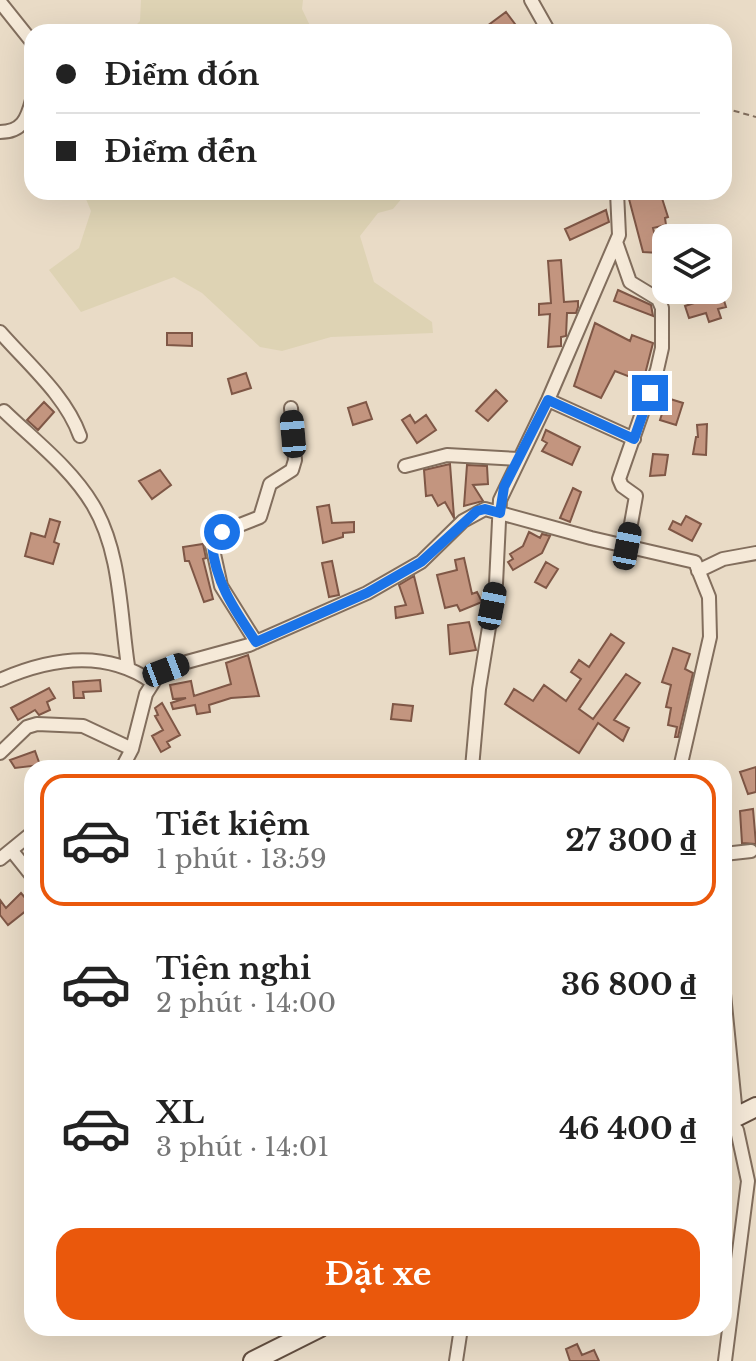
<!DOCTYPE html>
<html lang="vi">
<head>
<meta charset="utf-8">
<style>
	body { margin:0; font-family:"Libre Baskerville",serif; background:#f6f6f6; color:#222; height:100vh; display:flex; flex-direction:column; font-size:30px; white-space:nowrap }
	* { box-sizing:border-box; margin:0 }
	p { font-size:26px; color:#767676 }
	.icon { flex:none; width:44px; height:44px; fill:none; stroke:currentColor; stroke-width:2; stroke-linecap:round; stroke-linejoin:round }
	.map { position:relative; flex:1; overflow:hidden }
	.drawer { position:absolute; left:24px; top:760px; width:708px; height:576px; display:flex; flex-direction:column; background:#fff; border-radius:24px; box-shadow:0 8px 32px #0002 }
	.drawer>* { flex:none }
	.hud { position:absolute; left:24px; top:24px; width:708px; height:176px; border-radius:24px; box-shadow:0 8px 32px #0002; display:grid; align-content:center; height:176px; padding:0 32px; background:#fff }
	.controls { position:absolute; left:652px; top:224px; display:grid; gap:16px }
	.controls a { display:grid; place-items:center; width:80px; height:80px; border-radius:16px; background:#fff; box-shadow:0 8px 32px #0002; font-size:40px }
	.end { position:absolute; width:36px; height:36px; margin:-18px; border:10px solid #1a73e8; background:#fff; box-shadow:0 0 0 4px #fff }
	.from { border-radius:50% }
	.car { position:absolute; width:24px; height:48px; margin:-24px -12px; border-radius:10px; box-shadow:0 0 6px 2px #0007; background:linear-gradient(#222 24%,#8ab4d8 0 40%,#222 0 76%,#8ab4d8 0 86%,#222 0) }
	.hud b { display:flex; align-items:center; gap:28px; height:76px; font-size:30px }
	.hud b+b { border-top:2px solid #e0e0e0 }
	.hud i { width:20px; height:20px; background:#222 }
	ul { padding:14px 0 0; list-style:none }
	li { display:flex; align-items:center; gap:24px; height:132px; margin:0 16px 12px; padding:0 16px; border:4px solid transparent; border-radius:24px }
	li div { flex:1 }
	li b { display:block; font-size:30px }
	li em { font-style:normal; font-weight:700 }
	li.selected { border-color:#ea580c }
	li>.icon { width:72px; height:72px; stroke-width:1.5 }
	.button { display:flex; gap:16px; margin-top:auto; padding:16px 32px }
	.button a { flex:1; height:92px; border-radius:24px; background:#ea580c; color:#fff; font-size:32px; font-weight:700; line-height:92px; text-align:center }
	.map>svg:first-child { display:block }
	.farmland { fill:#ded3b4 }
	.building { fill:#c3957f; stroke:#7f5746; stroke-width:2 }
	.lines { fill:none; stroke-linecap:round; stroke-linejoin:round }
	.street-casing { stroke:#826e5d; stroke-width:16 }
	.secondary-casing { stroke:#644f40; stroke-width:22 }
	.path { stroke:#826e5d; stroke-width:2; stroke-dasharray:6 4; stroke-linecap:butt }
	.street { stroke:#f5e9d8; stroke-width:12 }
	.secondary { stroke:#f5e9d8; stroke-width:18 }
	.route { stroke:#1a73e8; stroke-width:10 }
</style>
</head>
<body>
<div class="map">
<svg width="756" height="1361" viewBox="0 0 756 1361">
	<rect width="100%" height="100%" fill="#e9dbc6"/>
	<path class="farmland" d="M141,0H303L302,9L313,32H129L140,21Z
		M83,192H401L403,197L393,209L378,213L360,236L374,282L432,322L433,333L331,337L282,351L260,347L202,293L174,277L81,312L49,270L79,248L91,211Z"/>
	<path class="building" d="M506,12L515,24L503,32H479Z
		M660,192L668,217L665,218L666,225L653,228L659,253L643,252L629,199Z
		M606,210L609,222L570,240L565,229Z
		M561,260L564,302L578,301V307L576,313H567L566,336L561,337V346L548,347L550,314L539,315V304L551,303L548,261Z
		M618,290L651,305L653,316L614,301Z
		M722,294L726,307L718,309L721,318L709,322L706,313L689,318L685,306Z
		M595,323L630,341L632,335L653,343L643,382L615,371L601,398L574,386Z
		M167,333H192V346L167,345Z
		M246,373L251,388L232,394L228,379Z
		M496,390L507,401L488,421L476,411Z
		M667,398L683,403L676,425L660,420Z
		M44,402L54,412L38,430L27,420Z
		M366,402L372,419L353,425L348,408Z
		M410,415L415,423L426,415L436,430L417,443L402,420Z
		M707,424L706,455L693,454L696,437H698L697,425Z
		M546,430L580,447L572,465L542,451L547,443L542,440Z
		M653,454L668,455L665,475L650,476Z
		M450,464L454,517V518L445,502L438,506L432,495L426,496L424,470Z
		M467,465L487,466L488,484L473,485L483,501L464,506Z
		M160,470L171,485L152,499L139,481Z
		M573,488L581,492L570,522L560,518Z
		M329,505L332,523L354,522V532L343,533V537L323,543L317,507Z
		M686,516L701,524L692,541L669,529L673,521L681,525Z
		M50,519L60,522L54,542L59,544L53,564L25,556L31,533L45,537Z
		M529,532L540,538L542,534L550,536L542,553L513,570L508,562L513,559L510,554L523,546Z
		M203,544L206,558L203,559L213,599L204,602L189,561H185L183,547Z
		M464,558L472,594L477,592L482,602L460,611L457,605L445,608L437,575L457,570L455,560Z
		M332,561L339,595L329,597L322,563Z
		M546,562L558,569L546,588L535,582Z
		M414,576L423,613L396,618L395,607L406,605L399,585Z
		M469,622L476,650L450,654L448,625Z
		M611,634L624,643L579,709L593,719L626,674L640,683L614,720L629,728L623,741L598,723L579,753L505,704L514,689L533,701L544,685L566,701L581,679L571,672L579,660L589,667Z
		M673,648L690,654L685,669L693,673L678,737H675L677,727L668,725L671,708L666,707L671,685L662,682Z
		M248,655L259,696L231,698L209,705L210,712L197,714L195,705L173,709L171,703L186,698L173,699L170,685L191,681L194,696L231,684L226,663Z
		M100,680L101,691L83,692L84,698H74L73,682Z
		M49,688L55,698L47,702L50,710L39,715L35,710L18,720L11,708Z
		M162,703L180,735L167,742L170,747L161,752L152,736L163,730L155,716L158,715L155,708Z
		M393,704L413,706L411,721L391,719Z
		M35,751L40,765L15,768L10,760Z
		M756,767V792L748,794L740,772Z
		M753,809L756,844L742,843L740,811Z
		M21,893L32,906L8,925L0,915V900L6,908Z
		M577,1344L582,1355L594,1350L599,1361H570L566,1349Z"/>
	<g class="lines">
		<g class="street-casing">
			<path id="street" d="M531,0L549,32
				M0,2L32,42
				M0,132C22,132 27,119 32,100
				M616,242L630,282L658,299L662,308V348L657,370L619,479L622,486L636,496L627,546
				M0,332C28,364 66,396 80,436
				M548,400L634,439
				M4,411C34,440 71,468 93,505C121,552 120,613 128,666
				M405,466L447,455L519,459
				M698,571L723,559L756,553
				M256,642L221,586L212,545L222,532L260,517L270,484L292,470L295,460L291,408
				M0,680C50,658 105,649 152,682
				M0,753L27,727L37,724L83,726L132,749
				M122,768L132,749L146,694L158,675L183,663L249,645L367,593L421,562L463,521L485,509L591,538L695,562L709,597L710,637L680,768
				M472,768L479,689L496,584L500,500L548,400L619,235L617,192
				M12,851L32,876
				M724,854L751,851
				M0,859L32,833
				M724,994L735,1105
				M456,1361L461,1328
				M725,1361L748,1181L737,1130"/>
		</g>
		<g class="secondary-casing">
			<path id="secondary" d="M724,1123L756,1107
				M253,1361L319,1328"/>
		</g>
		<path class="path" d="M724,108L756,117"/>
		<use href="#street" class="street"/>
		<use href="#secondary" class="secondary"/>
	</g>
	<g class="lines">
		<path class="route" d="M222,532L212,545C216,584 235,610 256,642L367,593L421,562L477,511L485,509L500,513L504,487L548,400L634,439L650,393"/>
	</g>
</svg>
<div class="controls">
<a><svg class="icon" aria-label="layers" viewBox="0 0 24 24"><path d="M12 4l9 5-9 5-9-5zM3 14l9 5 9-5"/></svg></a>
</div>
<i class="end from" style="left:222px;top:532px"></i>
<i class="end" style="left:650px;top:393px"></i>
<i class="car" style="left:293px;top:434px;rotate:355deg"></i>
<i class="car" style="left:627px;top:546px;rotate:11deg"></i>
<i class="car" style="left:492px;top:606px;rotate:11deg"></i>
<i class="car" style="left:166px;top:670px;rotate:69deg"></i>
<div class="hud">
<b><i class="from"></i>Điểm đón</b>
<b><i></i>Điểm đến</b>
</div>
<section class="drawer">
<ul>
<li class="selected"><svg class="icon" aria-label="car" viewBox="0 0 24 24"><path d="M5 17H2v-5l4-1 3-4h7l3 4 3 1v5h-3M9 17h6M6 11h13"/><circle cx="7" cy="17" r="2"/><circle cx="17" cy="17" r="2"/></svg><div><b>Tiết kiệm</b><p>1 phút · 13:59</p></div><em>27 300 ₫</em></li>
<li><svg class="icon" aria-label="car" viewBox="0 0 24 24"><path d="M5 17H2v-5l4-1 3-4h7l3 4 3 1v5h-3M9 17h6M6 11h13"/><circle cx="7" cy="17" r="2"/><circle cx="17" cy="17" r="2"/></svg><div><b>Tiện nghi</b><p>2 phút · 14:00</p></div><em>36 800 ₫</em></li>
<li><svg class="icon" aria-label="car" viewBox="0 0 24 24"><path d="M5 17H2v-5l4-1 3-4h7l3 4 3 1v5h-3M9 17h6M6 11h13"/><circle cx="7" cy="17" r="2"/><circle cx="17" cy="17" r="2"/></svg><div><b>XL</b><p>3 phút · 14:01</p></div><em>46 400 ₫</em></li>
</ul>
<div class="button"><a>Đặt xe</a></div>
</section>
</div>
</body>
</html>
